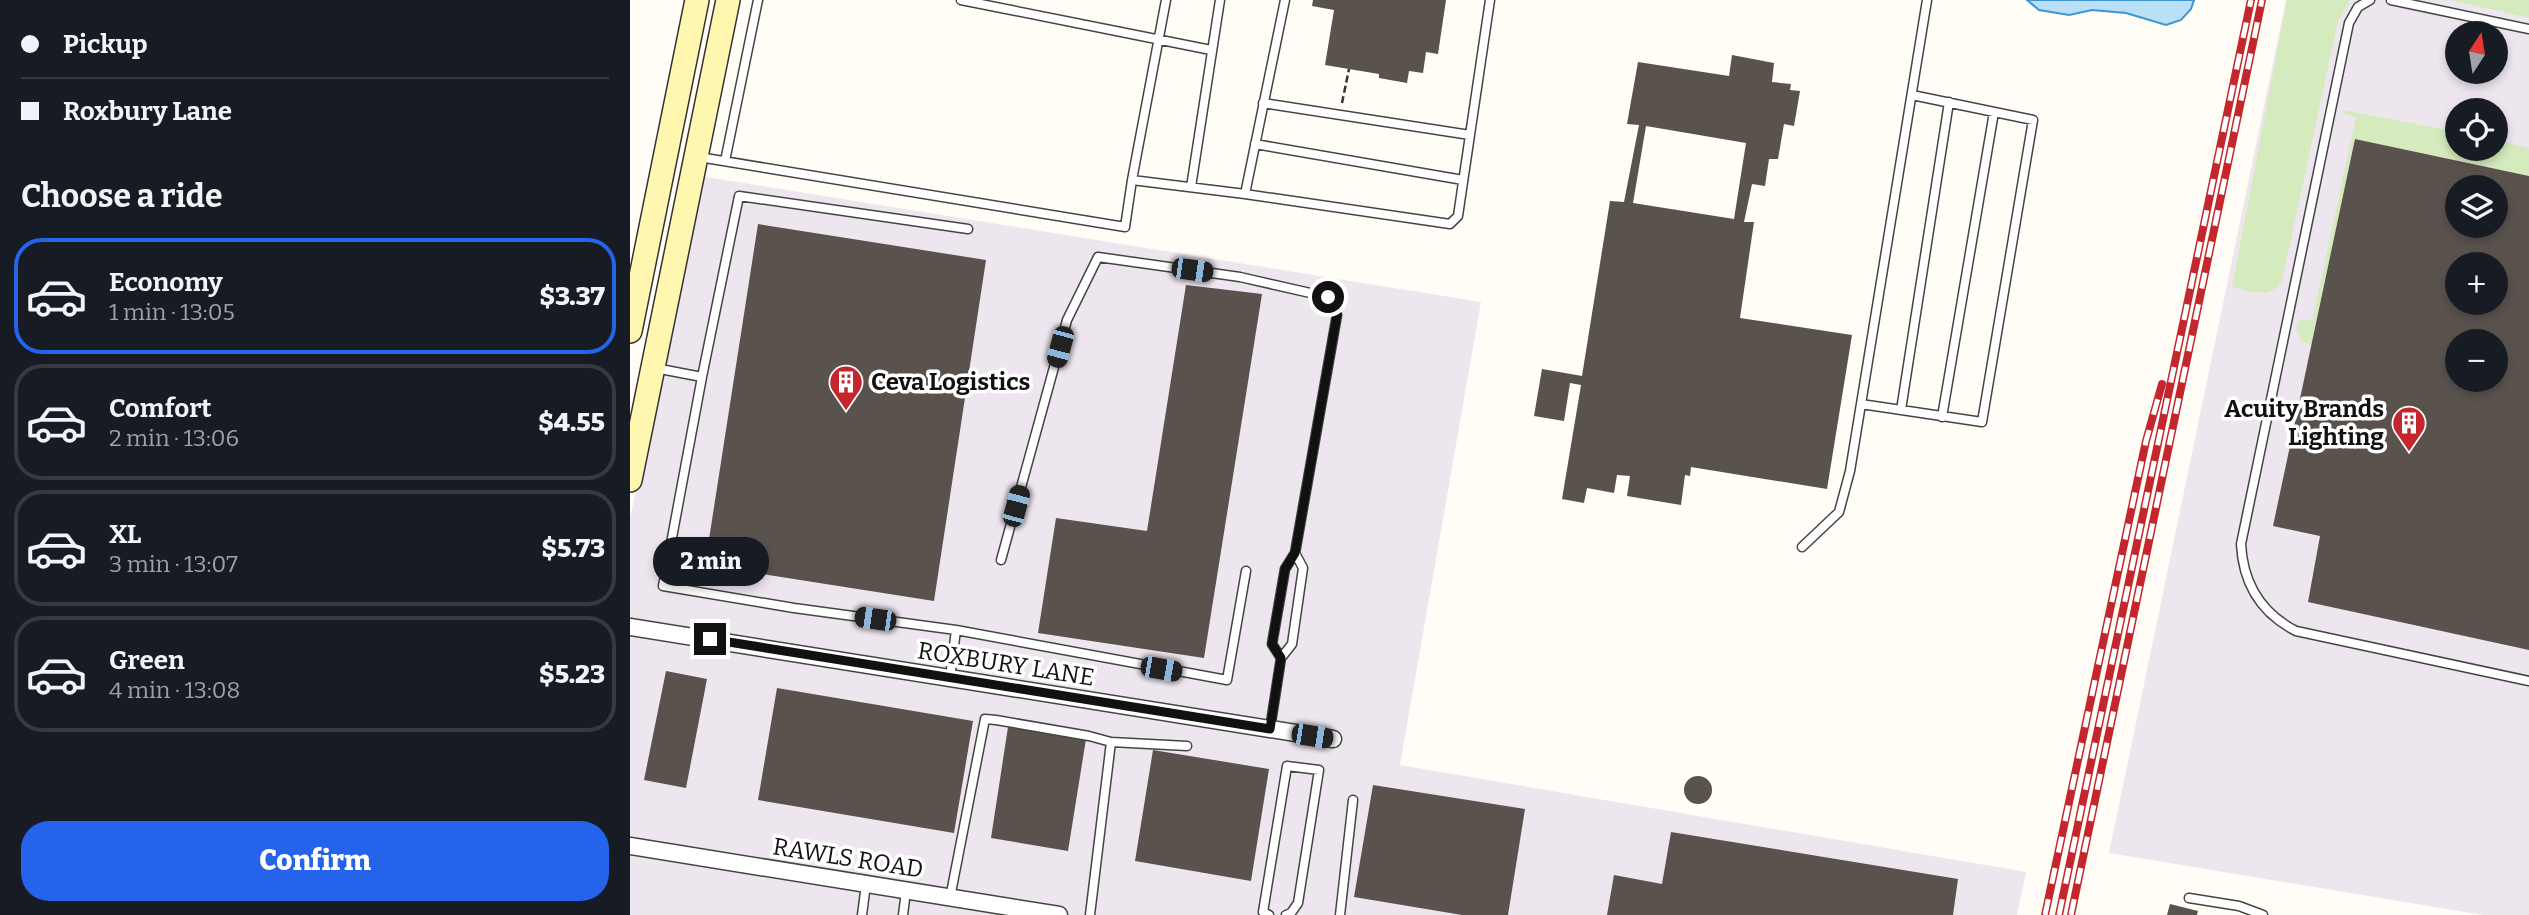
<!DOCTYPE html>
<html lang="en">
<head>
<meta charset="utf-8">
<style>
	body { margin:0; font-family:Bitter,serif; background:#20242c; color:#f1f3f6; height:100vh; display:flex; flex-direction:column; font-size:26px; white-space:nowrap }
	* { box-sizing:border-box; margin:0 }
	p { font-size:23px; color:#9ea1a6 }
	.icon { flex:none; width:38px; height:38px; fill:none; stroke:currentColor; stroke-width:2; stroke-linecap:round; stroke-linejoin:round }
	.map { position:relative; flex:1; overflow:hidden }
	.sheet { display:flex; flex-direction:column; background:#171b24; width:630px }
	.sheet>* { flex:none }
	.top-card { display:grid; align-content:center; height:154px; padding:0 21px; background:#171b24 }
	.needle { width:46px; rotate:12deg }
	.buttons { position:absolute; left:1815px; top:21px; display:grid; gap:14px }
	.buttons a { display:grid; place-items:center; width:63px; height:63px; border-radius:50%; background:#171b24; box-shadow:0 4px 10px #0003; font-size:35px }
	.end { position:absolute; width:32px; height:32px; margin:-16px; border:9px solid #111; background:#fff; box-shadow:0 0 0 4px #fff }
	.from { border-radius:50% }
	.bubble { position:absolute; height:49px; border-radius:24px; background:#171b24; box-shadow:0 4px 10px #0003; font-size:23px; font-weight:800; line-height:49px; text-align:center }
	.car { position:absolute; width:21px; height:42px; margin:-21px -10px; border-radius:9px; box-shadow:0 0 5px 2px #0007; background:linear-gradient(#222 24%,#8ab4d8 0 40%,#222 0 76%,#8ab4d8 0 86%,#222 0) }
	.top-card b { display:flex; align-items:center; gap:24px; height:66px; font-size:26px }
	.top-card b+b { border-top:2px solid #363941 }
	.top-card i { width:18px; height:18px; background:#f1f3f6 }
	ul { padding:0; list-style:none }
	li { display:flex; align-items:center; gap:21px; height:116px; margin:0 14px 10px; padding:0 7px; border:4px solid #363941; border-radius:28px }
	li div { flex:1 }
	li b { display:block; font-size:26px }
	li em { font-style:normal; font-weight:800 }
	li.on { border-color:#2563eb }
	li>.icon { width:63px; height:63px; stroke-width:1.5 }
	h2 { padding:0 21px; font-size:32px; line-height:84px }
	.button { display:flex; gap:14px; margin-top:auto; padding:14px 21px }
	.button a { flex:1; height:80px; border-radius:28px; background:#2563eb; color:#fff; font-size:28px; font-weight:800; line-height:80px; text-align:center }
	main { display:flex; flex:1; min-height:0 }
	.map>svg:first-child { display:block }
	.industrial { fill:#eee6ef; fill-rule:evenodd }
	.green { fill:#d5ebbd }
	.water { fill:#b9e0f7; stroke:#3f96cf; stroke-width:2 }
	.building { fill:#5a524d; fill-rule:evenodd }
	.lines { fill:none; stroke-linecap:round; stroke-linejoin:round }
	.lane-casing { stroke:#444; stroke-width:11 }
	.street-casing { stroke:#444; stroke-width:19 }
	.secondary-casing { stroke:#333; stroke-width:26 }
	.path { stroke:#333; stroke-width:2.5; stroke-dasharray:7 3.5; stroke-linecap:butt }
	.lane { stroke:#fff; stroke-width:8 }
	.street { stroke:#fff; stroke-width:16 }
	.secondary { stroke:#fff6b0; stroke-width:23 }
	.rail-casing { stroke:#c4262e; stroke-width:8 }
	.rail { stroke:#fff; stroke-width:5; stroke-dasharray:16; stroke-linecap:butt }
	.route { stroke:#111; stroke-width:9 }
	.labels { text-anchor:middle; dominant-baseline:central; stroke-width:7; stroke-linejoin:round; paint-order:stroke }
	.poi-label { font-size:24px; font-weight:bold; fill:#111; stroke:#fff; text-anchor:start }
	.street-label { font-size:24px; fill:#111; stroke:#fff }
</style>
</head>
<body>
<main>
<section class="sheet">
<div class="top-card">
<b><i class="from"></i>Pickup</b>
<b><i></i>Roxbury Lane</b>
</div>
<h2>Choose a ride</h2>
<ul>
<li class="on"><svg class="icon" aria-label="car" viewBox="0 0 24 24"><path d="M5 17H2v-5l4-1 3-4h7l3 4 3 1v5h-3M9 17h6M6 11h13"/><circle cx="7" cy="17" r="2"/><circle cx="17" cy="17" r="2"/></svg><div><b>Economy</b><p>1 min · 13:05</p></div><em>$3.37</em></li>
<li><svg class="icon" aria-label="car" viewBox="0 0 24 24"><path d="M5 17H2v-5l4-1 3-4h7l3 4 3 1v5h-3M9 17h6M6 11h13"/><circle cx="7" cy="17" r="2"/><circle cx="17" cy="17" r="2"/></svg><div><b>Comfort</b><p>2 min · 13:06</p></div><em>$4.55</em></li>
<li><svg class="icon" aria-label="car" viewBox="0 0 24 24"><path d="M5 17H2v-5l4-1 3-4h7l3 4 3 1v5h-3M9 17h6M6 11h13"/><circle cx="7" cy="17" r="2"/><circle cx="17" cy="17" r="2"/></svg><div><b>XL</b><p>3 min · 13:07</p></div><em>$5.73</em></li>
<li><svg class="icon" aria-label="car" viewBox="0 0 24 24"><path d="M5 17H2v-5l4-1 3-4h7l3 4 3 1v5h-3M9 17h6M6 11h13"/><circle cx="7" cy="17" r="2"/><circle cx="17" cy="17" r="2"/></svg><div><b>Green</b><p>4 min · 13:08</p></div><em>$5.23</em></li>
</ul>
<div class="button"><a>Confirm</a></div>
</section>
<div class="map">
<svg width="1899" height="915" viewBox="0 0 1899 915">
	<rect width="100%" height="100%" fill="#fffdf5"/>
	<path class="industrial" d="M1656,0H1899V915H1853L1479,853ZM1827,33H1866V72H1827ZM1827,110H1866V149H1827ZM1827,187H1866V226H1827ZM1827,264H1866V303H1827ZM1827,341H1866V380H1827Z
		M70,176L851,302L770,765L1396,872L1387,915H0V519Z"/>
	<path class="green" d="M1657,0H1720L1708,21L1652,281C1640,300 1621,291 1602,287Z
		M1819,0H1899V17H1896Z
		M1714,110L1827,132V149H1866V140L1899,148V176L1725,139L1681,346L1671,340L1666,326L1670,319L1682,321L1726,117L1714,114Z"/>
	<path class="water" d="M1397,0H1564L1561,9L1551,20L1536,25L1496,13L1462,10L1439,15L1409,10Z"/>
	<path class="building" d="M683,0H816L808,54L796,52L793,73L779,71L777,83L749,78V74L695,65L704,10L682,6Z
		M1102,55L1144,63L1142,82L1161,84L1160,90L1170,91L1164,126L1154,124L1148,159H1139L1135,186L1122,184L1114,222H1124L1110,318L1222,335L1197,489L1061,467L1060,476L1055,475L1051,505L997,496L1000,476L987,475L984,493L957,488L954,503L932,499L951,385L940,383L934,421L904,416L912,369L952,376L980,201L994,202L1009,125L997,124L1008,62L1099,76ZM1016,126L1116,143L1104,219L1003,203Z
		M1725,139L1899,176V650L1678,602L1690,536L1643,526ZM1827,187H1866V226H1827ZM1827,264H1866V303H1827ZM1827,341H1866V380H1827Z
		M128,224L356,260L304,601L75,565Z
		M556,285L632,294L574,658L408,633L426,518L517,531Z
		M36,671L77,679L56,788L14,780Z
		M147,688L343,721L324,833L128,800Z
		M378,727L456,739L438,851L361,838Z
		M523,750L639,769L621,881L505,861Z
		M1054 790a14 14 0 1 1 28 0a14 14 0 1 1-28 0Z
		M743,785L895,809L878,915H832L724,897Z
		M1041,832L1328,879L1323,915H977L984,875L1032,884Z
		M1540,904L1568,911L1567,915H1537Z"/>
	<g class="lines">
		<g class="lane-casing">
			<path id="lane" d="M331,0L581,50
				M1740,0L1728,7L1719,23L1611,544C1613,583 1631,613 1666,631L1899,681
				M1761,0L1899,29
				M1282,95L1403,120L1352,422L1231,404L1297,0
				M633,103L840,135
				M625,144L833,180
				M69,157L495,227L502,180L615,194L655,0
				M95,161L128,0
				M502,180L536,0
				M561,187L590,0
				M615,194L820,224L828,216L860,0
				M25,368L72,377L33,586L164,608L326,630
				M72,377L109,196L338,229
				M1271,410L1319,102
				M1312,417L1364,112
				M1172,547L1209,512L1220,471L1231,404
				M371,560L437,320L468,257L610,277L698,297L707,315L665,553L655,569L642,644L651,658
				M320,678L326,630L597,680L616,571
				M640,729L651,658L662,644L673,568L665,553
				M481,742L557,746
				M320,898L355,719L366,720L459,736L481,742L460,915
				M1559,898L1609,906L1633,915
				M232,915L236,884
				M273,915L276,891
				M639,915L633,912L657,766L689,770L668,903L661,913L656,915
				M710,915L723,800"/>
		</g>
		<g class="street-casing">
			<path id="street" d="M0,627L703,739
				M0,846L429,915"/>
		</g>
		<g class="secondary-casing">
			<path id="secondary" d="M0,331L67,0
				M0,480L98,0"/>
		</g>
		<path class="path" d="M712,103L719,69"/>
		<use href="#lane" class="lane"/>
		<use href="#street" class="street"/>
		<use href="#secondary" class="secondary"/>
		<g class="rail-casing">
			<path id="rail" d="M1415,915L1516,441L1532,384
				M1429,915L1621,0
				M1441,915L1632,0"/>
		</g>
		<use href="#rail" class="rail"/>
	</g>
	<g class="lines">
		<path class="route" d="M80,639L640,729L651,658L642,644L655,569L665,553L707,315L698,297"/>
	</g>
	<defs>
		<g id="building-pin" transform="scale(1.75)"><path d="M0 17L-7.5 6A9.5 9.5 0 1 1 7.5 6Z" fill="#c4262e" stroke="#fff"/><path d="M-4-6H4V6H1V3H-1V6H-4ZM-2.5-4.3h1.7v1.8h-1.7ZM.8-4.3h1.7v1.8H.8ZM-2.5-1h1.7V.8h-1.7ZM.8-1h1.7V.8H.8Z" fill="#fff"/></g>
	</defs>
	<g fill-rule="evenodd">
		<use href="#building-pin" x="216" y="382"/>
		<use href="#building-pin" x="1779" y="423"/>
	</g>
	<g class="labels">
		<g class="poi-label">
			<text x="241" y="382">Ceva Logistics</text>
			<text x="1754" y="409" text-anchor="end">Acuity Brands<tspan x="1754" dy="28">Lighting</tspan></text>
		</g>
		<g class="street-label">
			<text transform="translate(376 664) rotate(9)">ROXBURY LANE</text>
			<text transform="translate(218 858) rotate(9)">RAWLS ROAD</text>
		</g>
	</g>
</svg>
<div class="buttons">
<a><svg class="needle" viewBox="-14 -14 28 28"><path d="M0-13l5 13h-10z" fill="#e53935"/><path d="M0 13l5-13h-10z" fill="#9ea1a6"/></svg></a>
<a><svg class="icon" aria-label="locate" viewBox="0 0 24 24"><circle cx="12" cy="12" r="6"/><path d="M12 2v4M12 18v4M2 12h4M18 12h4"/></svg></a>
<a><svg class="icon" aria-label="layers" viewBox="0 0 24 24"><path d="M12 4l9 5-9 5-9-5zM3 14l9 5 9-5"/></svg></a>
<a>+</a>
<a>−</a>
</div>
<i class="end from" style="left:698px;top:297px"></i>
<i class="end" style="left:80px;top:639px"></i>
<div class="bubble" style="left:23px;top:537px;width:116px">2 min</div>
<i class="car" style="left:562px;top:270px;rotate:98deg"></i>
<i class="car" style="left:430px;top:347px;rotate:195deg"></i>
<i class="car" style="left:386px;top:506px;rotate:15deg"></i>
<i class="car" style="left:245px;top:619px;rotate:278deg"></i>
<i class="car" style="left:531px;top:669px;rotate:100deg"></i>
<i class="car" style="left:682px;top:736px;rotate:99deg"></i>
</div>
</main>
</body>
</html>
